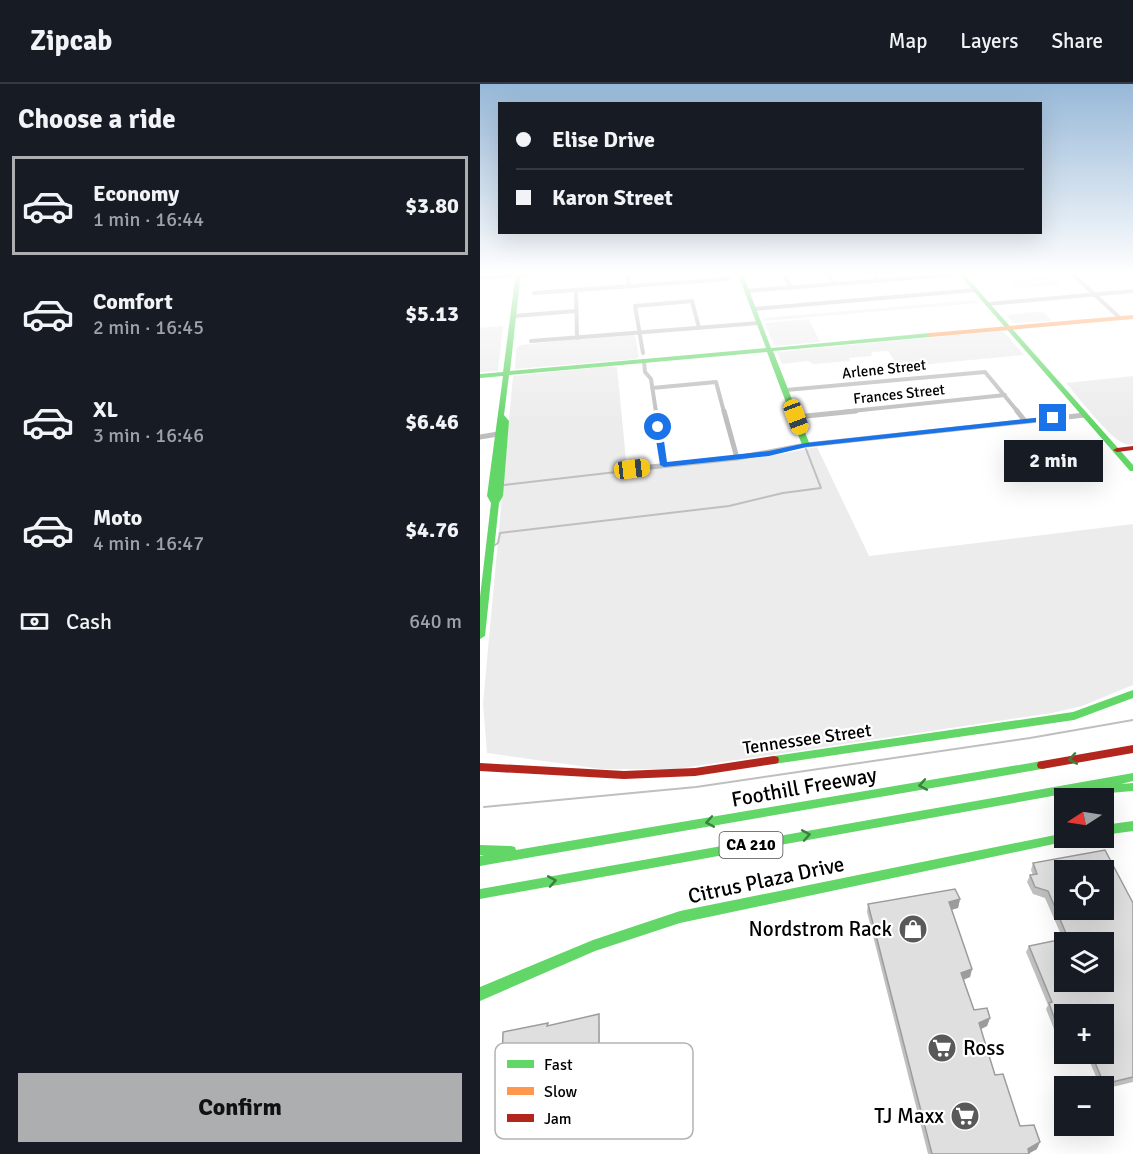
<!DOCTYPE html>
<html lang="en">
<head>
<meta charset="utf-8">
<style>
	body { margin:0; font-family:Signika,sans-serif; background:#20242c; color:#f1f3f6; height:100vh; display:flex; flex-direction:column; font-size:22px; white-space:nowrap }
	* { box-sizing:border-box; margin:0 }
	p { font-size:20px; color:#9ea1a6 }
	.icon { flex:none; width:33px; height:33px; fill:none; stroke:currentColor; stroke-width:2; stroke-linecap:round; stroke-linejoin:round }
	.map { position:relative; flex:1; overflow:hidden }
	.sheet { display:flex; flex-direction:column; background:#171b24; width:480px }
	.sheet>* { flex:none }
	.hud { position:absolute; left:18px; top:18px; width:544px; height:132px; border-radius:0px; box-shadow:0 6px 24px #0002; display:grid; align-content:center; height:132px; padding:0 18px; background:#171b24 }
	.needle { width:39px; rotate:258deg }
	.tools { position:absolute; left:574px; top:704px; display:grid; gap:12px }
	.tools a { display:grid; place-items:center; width:60px; height:60px; border-radius:0px; background:#171b24; box-shadow:0 6px 24px #0002; font-size:30px }
	.end { position:absolute; width:27px; height:27px; margin:-14px; border:8px solid #1a73e8; background:#fff; box-shadow:0 0 0 3px #fff }
	.from { border-radius:50% }
	.bubble { position:absolute; height:42px; border-radius:0px; background:#171b24; box-shadow:0 6px 24px #0002; font-size:20px; font-weight:800; line-height:42px; text-align:center }
	.car { position:absolute; width:18px; height:36px; margin:-18px -9px; border-radius:8px; box-shadow:0 0 4px 2px #0007; background:linear-gradient(#f5c518 24%,#345 0 40%,#f5c518 0 76%,#345 0 86%,#f5c518 0) }
	.hud b { display:flex; align-items:center; gap:21px; height:57px; font-size:22px }
	.hud b+b { border-top:2px solid #363941 }
	.hud i { width:15px; height:15px; background:#f1f3f6 }
	ul { padding:0; list-style:none }
	li { display:flex; align-items:center; gap:18px; height:99px; margin:0 12px 9px; padding:0 6px; border:3px solid transparent; border-radius:0px }
	li div { flex:1 }
	li b { display:block; font-size:22px }
	li em { font-style:normal; font-weight:800 }
	li.active { border-color:#adaeaf }
	li>.icon { width:54px; height:54px; stroke-width:1.5 }
	h2 { padding:0 18px; font-size:27px; line-height:72px }
	.pay { display:flex; align-items:center; gap:15px; height:66px; padding:0 18px; font-size:22px }
	.pay p { margin-inline-start:auto }
	.primary-button { display:flex; gap:12px; margin-top:auto; padding:12px 18px }
	.primary-button a { flex:1; height:69px; border-radius:0px; background:#adaeaf; color:#111; font-size:24px; font-weight:800; line-height:69px; text-align:center }
	header { display:flex; align-items:center; gap:36px; box-sizing:border-box; height:84px; padding:0 30px; background:#171b24; border-bottom:2px solid #363941 }
	header strong { font-size:28px }
	nav { display:flex; gap:33px; margin-inline-start:auto; font-size:21px }
	main { display:flex; flex:1; min-height:0 }
	.map>svg:first-child { display:block }
	.green { fill:#ececec }
	.lines { fill:none; stroke-linecap:round; stroke-linejoin:round }
	.stream { stroke:#bfbfbf; stroke-width:2 }
	.street-far1 { stroke:#bebebe; stroke-width:4 }
	.street { stroke:#bebebe; stroke-width:5 }
	.fast { fill:#63d668; fill-rule:evenodd }
	.slow { fill:#ff974d; fill-rule:evenodd }
	.jam { fill:#b3261e; fill-rule:evenodd }
	.wall { fill:#c0c0c0 }
	.shaded-wall { fill:#9c9c9c }
	.building { fill:#dfdfdf; stroke:#9c9c9c; stroke-width:1.5; fill-rule:evenodd }
	.oneway { stroke:#3b803e }
	.route { fill:#1a73e8 }
	.labels { text-anchor:middle; dominant-baseline:central; stroke-width:4.5; stroke-linejoin:round; paint-order:stroke }
	.far-street-label { font-size:15px; fill:#000; stroke:#fff }
	.shield { fill:#fff; stroke:#4c4c4c; stroke-width:1.5 }
	.shield-label { font-size:16px; font-weight:bold; fill:#000 }
	.street-label { font-size:18px; fill:#000; stroke:#fff }
	.near-street-label { font-size:21px; fill:#000; stroke:#fff }
	.near-poi-label { font-size:21px; fill:#000; stroke:#fff; text-anchor:end }
	.key { fill:#fff; stroke:#b2b2b2; stroke-width:1.5 }
	.key-label { font-size:16px; fill:#000 }
</style>
</head>
<body>
<header>
<strong>Zipcab</strong>
<nav><a>Map</a><a>Layers</a><a>Share</a></nav>
</header>
<main>
<section class="sheet">
<h2>Choose a ride</h2>
<ul>
<li class="active"><svg class="icon" aria-label="car" viewBox="0 0 24 24"><path d="M5 17H2v-5l4-1 3-4h7l3 4 3 1v5h-3M9 17h6M6 11h13"/><circle cx="7" cy="17" r="2"/><circle cx="17" cy="17" r="2"/></svg><div><b>Economy</b><p>1 min · 16:44</p></div><em>$3.80</em></li>
<li><svg class="icon" aria-label="car" viewBox="0 0 24 24"><path d="M5 17H2v-5l4-1 3-4h7l3 4 3 1v5h-3M9 17h6M6 11h13"/><circle cx="7" cy="17" r="2"/><circle cx="17" cy="17" r="2"/></svg><div><b>Comfort</b><p>2 min · 16:45</p></div><em>$5.13</em></li>
<li><svg class="icon" aria-label="car" viewBox="0 0 24 24"><path d="M5 17H2v-5l4-1 3-4h7l3 4 3 1v5h-3M9 17h6M6 11h13"/><circle cx="7" cy="17" r="2"/><circle cx="17" cy="17" r="2"/></svg><div><b>XL</b><p>3 min · 16:46</p></div><em>$6.46</em></li>
<li><svg class="icon" aria-label="car" viewBox="0 0 24 24"><path d="M5 17H2v-5l4-1 3-4h7l3 4 3 1v5h-3M9 17h6M6 11h13"/><circle cx="7" cy="17" r="2"/><circle cx="17" cy="17" r="2"/></svg><div><b>Moto</b><p>4 min · 16:47</p></div><em>$4.76</em></li>
</ul>
<div class="pay"><svg class="icon" aria-label="cash" viewBox="0 0 24 24"><path d="M3 7h18v10H3z"/><circle cx="12" cy="12" r="2"/></svg>Cash<p>640 m</p></div>
<div class="primary-button"><a>Confirm</a></div>
</section>
<div class="map">
<svg width="653" height="1070" viewBox="0 0 653 1070">
	<rect width="100%" height="100%" fill="#fff"/>
	<path class="green" d="M570,191L581,201L539,204L530,195Z
		M496,216L498,219L284,237L283,234Z
		M562,227L572,237L533,239L526,231Z
		M329,235L340,258L294,262L285,239Z
		M23,242L18,287L0,288V244Z
		M520,247L525,249L544,271L419,283L408,267L392,268L391,272L369,274L370,277L334,280L328,277L302,280L297,268Z
		M151,250L155,251L159,273L156,275L35,285L36,265L40,261Z
		M131,282L137,283L147,387L290,372L337,363L389,472L653,440V601L602,622L572,629L196,685H121L7,669L3,620L33,292Z
		M653,292V360C649,361 647,361 643,359C629,353 598,313 586,299Z"/>
	<g class="lines">
		<path class="stream" d="M24,401L145,387
			M15,461L18,459L20,449L249,422L303,409L341,404L326,365
			M4,723L216,703L550,654L653,636"/>
		<path class="street-far1" d="M147,188L149,202
			M303,188L311,204
			M347,188L354,200
			M392,188L398,197
			M590,188L640,234
			M591,190L608,188
			M0,194L78,188
			M96,206L97,254
			M266,207L480,190
			M54,209L249,195
			M507,220L653,207
			M274,225L496,206
			M34,232L96,227
			M51,257L279,239
			M163,269L155,222L212,217L219,244
			M164,277L165,288L171,295L176,328
			M172,304L236,298L244,328
			M306,306L505,288L538,328
			M362,328L525,311"/>
		<path class="street" d="M176,327L184,381
			M244,327L257,374
			M537,327L545,337
			M316,333L376,327
			M0,353L18,350
			M151,385L257,374L326,361L605,331"/>
		<path class="fast" d="M36,188H41L30,287L286,264L257,188H262L291,264L450,249L453,251L450,253L293,267L330,361L326,363L322,361L287,268L29,291L24,331L29,337L23,412L19,419L5,552L0,555V513L11,419L7,412L23,292L0,294V290L23,288Z
			M477,188H482L653,381V387H650Z
			M653,606V614L594,636L294,680L290,679L289,676L290,673L294,672L593,628Z
			M562,677L566,678L567,681L566,684L562,685L0,782V772L4,771H0V761L31,762L35,763L36,766Z
			M653,689V697L641,700L653,699V707L616,710L612,709L611,705L0,815V805Z
			M653,737V747L624,751V741Z
			M585,749V753H595L593,756L200,839L115,867L0,917V903L113,856L200,827Z"/>
		<path class="slow" d="M653,231V235L450,253L447,251L450,249Z"/>
		<path class="jam" d="M653,362V366L637,368L633,366L637,364Z
			M653,661V669L562,685L558,684L557,681L558,678L562,677Z
			M294,672L298,673L299,676L298,679L294,680L215,692L144,695L0,687V679L144,687L215,684Z"/>
	</g>
	<path class="wall" d="M553,779L653,819V998L624,1005V1002H620L606,969H624V930H585V943L574,945L566,925L568,921L546,868L549,862L583,855L565,814L553,810L547,798L550,791H553L551,786Z
		M480,815L478,824L471,826L492,885L490,893L484,896L494,926L510,934L507,942L501,945L515,991L540,1042L557,1065L549,1069V1070H448L387,828L388,820Z
		M119,930L120,1028L18,1049L17,1048L68,941V942Z"/>
	<path class="shaded-wall" d="M480,815L478,824L467,827L469,818Z
		M492,885L490,893L479,897L481,889Z
		M119,930V932L120,1028L119,1026Z
		M510,934L507,942L497,947L499,939Z
		M560,1058L557,1065L548,1070V1065Z"/>
	<path class="building" d="M625,766L653,819V993L624,1000L611,969H624V930H585V937L576,939L569,919L572,918L549,862L588,854L568,807L555,803L550,791L557,790L553,779ZM585,786H624V825H585ZM585,858H624V897H585Z
		M475,805L480,815L469,818L492,885L481,889L494,926L507,924L510,934L499,939L515,991L523,990L540,1042L554,1041L560,1058L548,1065L549,1070H452L388,820Z
		M119,930V1026L17,1048L18,1019L21,1018L23,948L68,939L67,942Z"/>
	<defs><path id="oneway-chevron" d="M-2-3.5L2.5 0L-2 3.5" fill="none" stroke-width="1.6" stroke-linecap="round" stroke-linejoin="round" transform="scale(1.5)"/></defs>
	<g class="oneway">
		<use href="#oneway-chevron" transform="translate(593 675) rotate(170)"/>
		<use href="#oneway-chevron" transform="translate(443 701) rotate(170)"/>
		<use href="#oneway-chevron" transform="translate(230 738) rotate(170)"/>
		<use href="#oneway-chevron" transform="translate(326 751) rotate(-10)"/>
		<use href="#oneway-chevron" transform="translate(72 797) rotate(-10)"/>
	</g>
	<linearGradient id="sky" x2="0" y2="1"><stop stop-color="#97b8d8"/><stop offset="0.56" stop-color="#fff"/><stop offset="1" stop-color="#fff" stop-opacity="0"/></linearGradient>
	<rect width="653" height="338" fill="url(#sky)"/>
	<path class="route" d="M573,332L576,336L326,363L289,372L184,383L180,381L174,343L178,340L182,343L187,378L289,367L326,359Z"/>
	<defs>
		<g id="shop-disc" transform="scale(1.5)"><circle r="9.5" fill="#595959" stroke="#fff"/><path d="M-5-2.5h2.3a2.7 3.5 0 0 1 5.4 0H5L5.5 6h-11ZM-1.5-2.5h3a1.5 2.3 0 0 0-3 0Z" fill="#fff"/></g>
		<g id="supermarket-disc" transform="scale(1.5)"><circle r="9.5" fill="#595959" stroke="#fff"/><path d="M-6-5.5h2.5l.6 2H6L4.5 2H-2.5L-4.4-4H-6ZM-1.5 3.2a1.3 1.3 0 1 0 .1 0ZM3 3.2a1.3 1.3 0 1 0 .1 0Z" fill="#fff"/></g>
	</defs>
	<g fill-rule="evenodd">
		<use href="#shop-disc" x="433" y="845"/>
		<use href="#supermarket-disc" x="462" y="964"/>
		<use href="#supermarket-disc" x="485" y="1032"/>
	</g>
	<g class="labels">
		<g class="far-street-label">
			<text transform="translate(404 285) rotate(-6)">Arlene Street</text>
			<text transform="translate(419 310) rotate(-6)">Frances Street</text>
		</g>
		<rect class="shield" x="239.5" y="748" width="63" height="26" rx="4.5"/>
		<g class="shield-label">
			<text x="271" y="761">CA 210</text>
		</g>
		<g class="street-label">
			<text transform="translate(327 655) rotate(-8)">Tennessee Street</text>
		</g>
		<g class="near-street-label">
			<text transform="translate(324 703) rotate(-10)">Foothill Freeway</text>
			<text transform="translate(286 796) rotate(-12)">Citrus Plaza Drive</text>
		</g>
		<g class="near-poi-label">
			<text x="412" y="845">Nordstrom Rack</text>
			<text x="483" y="964" text-anchor="start">Ross</text>
			<text x="464" y="1032">TJ Maxx</text>
		</g>
	</g>
	<rect x="15" y="959" width="198" height="96" rx="9" class="key"/>
	<rect x="27" y="976" width="27" height="8" fill="#63d668"/>
	<rect x="27" y="1003" width="27" height="8" fill="#ff974d"/>
	<rect x="27" y="1030" width="27" height="8" fill="#b3261e"/>
	<g class="key-label">
		<text x="64" y="986">Fast</text>
		<text x="64" y="1013">Slow</text>
		<text x="64" y="1040">Jam</text>
	</g>
</svg>
<div class="tools">
<a><svg class="needle" viewBox="-14 -14 28 28"><path d="M0-13l5 13h-10z" fill="#e53935"/><path d="M0 13l5-13h-10z" fill="#9ea1a6"/></svg></a>
<a><svg class="icon" aria-label="locate" viewBox="0 0 24 24"><circle cx="12" cy="12" r="6"/><path d="M12 2v4M12 18v4M2 12h4M18 12h4"/></svg></a>
<a><svg class="icon" aria-label="layers" viewBox="0 0 24 24"><path d="M12 4l9 5-9 5-9-5zM3 14l9 5 9-5"/></svg></a>
<a>+</a>
<a>−</a>
</div>
<i class="end from" style="left:178px;top:343px"></i>
<i class="end" style="left:573px;top:334px"></i>
<div class="bubble" style="left:524px;top:356px;width:99px">2 min</div>
<i class="car" style="left:316px;top:333px;rotate:159deg"></i>
<i class="car" style="left:152px;top:385px;rotate:83deg"></i>
<div class="hud">
<b><i class="from"></i>Elise Drive</b>
<b><i></i>Karon Street</b>
</div>
</div>
</main>
</body>
</html>
